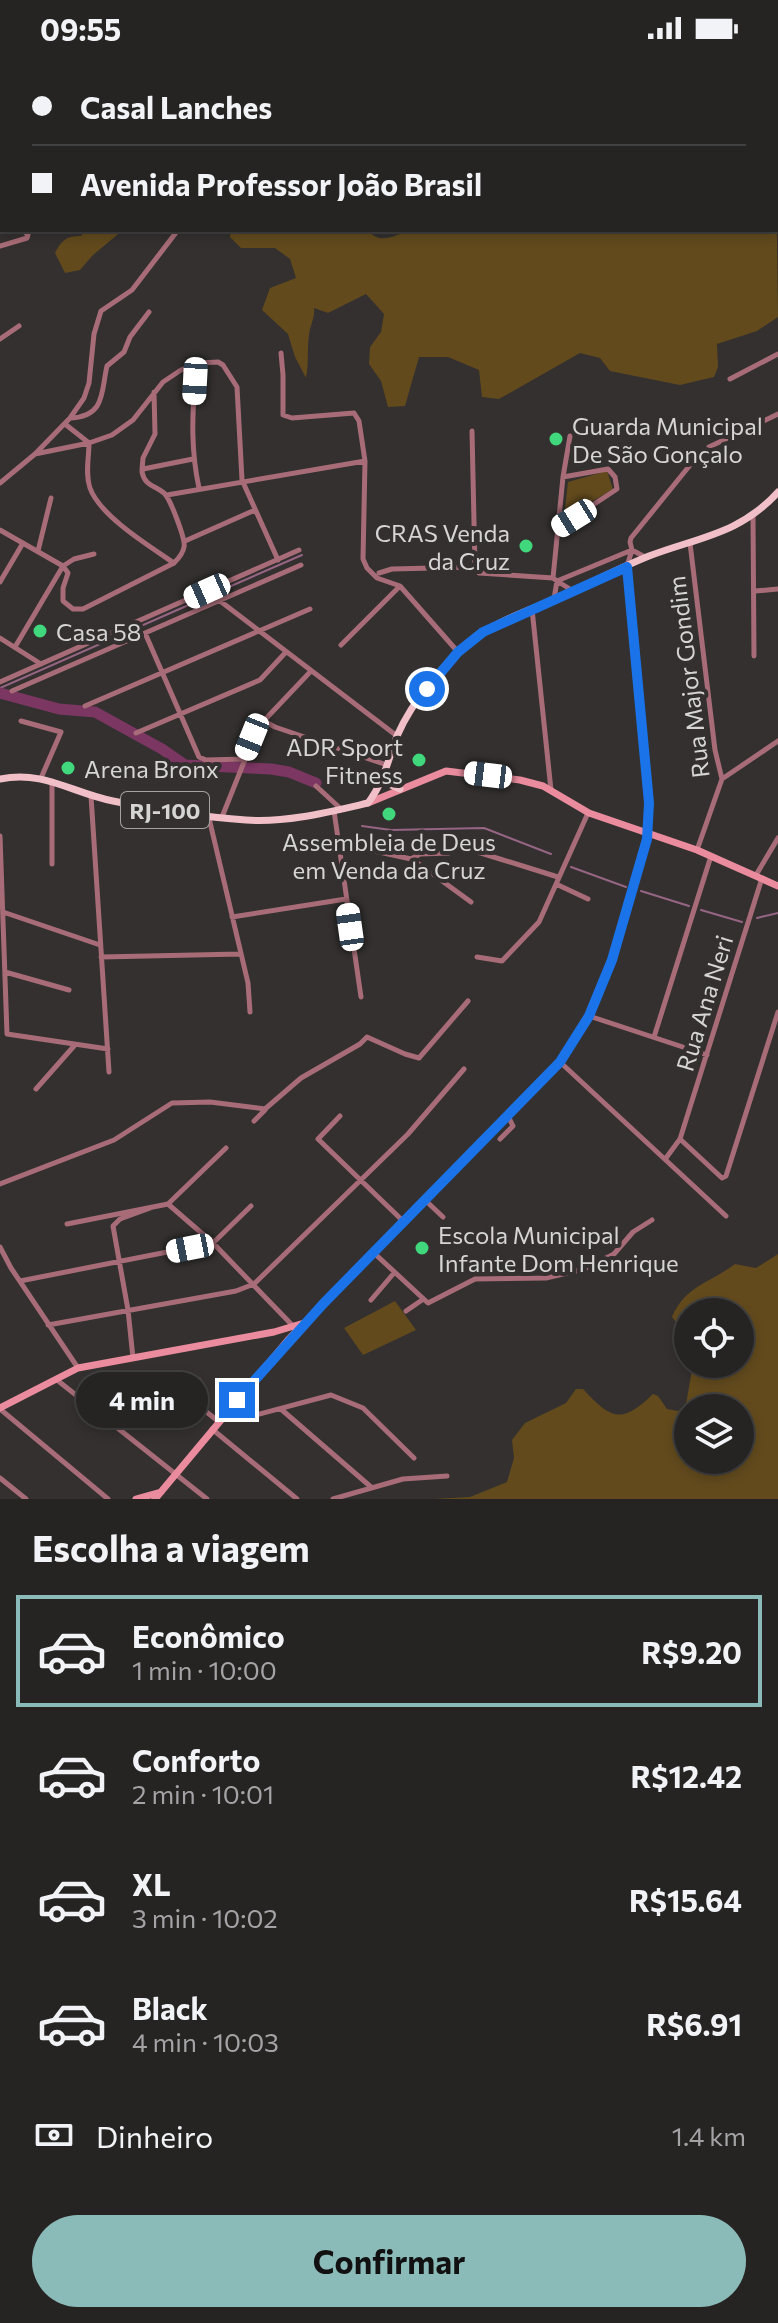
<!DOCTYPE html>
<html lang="pt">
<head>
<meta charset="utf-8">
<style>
	body { margin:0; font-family:Commissioner,sans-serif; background:#2e2c2b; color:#f1f3f6; height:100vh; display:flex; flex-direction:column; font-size:30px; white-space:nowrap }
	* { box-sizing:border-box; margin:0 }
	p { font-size:26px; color:#a4a4a6 }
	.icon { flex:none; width:44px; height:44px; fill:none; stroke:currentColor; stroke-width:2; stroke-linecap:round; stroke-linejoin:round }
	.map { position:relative; height:1443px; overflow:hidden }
	.sheet { display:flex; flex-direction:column; background:#262423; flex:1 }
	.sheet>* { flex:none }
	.top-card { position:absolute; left:0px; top:0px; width:778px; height:176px; box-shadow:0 4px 12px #0003,0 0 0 2px #424141; display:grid; align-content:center; height:176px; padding:0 32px; background:#262423 }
	.fabs { position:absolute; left:674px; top:1242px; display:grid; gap:16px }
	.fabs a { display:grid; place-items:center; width:80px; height:80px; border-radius:50%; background:#262423; box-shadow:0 4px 12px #0003,0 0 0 2px #424141; font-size:40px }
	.end { position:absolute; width:36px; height:36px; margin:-18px; border:10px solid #1a73e8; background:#fff; box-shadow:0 0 0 4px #fff }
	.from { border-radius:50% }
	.bubble { position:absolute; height:56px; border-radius:28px; background:#262423; box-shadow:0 4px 12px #0003,0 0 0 2px #424141; font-size:26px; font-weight:700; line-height:56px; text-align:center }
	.car { position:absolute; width:24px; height:48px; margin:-24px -12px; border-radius:10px; box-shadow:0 0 6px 2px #0007; background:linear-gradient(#fff 24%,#345 0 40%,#fff 0 76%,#345 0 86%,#fff 0) }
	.top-card b { display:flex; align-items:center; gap:28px; height:76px; font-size:30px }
	.top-card b+b { border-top:2px solid #424141 }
	.top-card i { width:20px; height:20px; background:#f1f3f6 }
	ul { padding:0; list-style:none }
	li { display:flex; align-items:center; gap:24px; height:112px; margin:0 16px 12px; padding:0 16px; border:4px solid transparent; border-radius:0px }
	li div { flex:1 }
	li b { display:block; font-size:30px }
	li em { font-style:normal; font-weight:700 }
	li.on { border-color:#8bbbb9 }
	li>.icon { width:72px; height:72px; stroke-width:1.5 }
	h2 { padding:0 32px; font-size:36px; line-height:96px }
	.pay { display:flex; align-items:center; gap:20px; height:88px; padding:0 32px; font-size:30px }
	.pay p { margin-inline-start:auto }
	.primary-button { display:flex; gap:16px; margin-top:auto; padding:16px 32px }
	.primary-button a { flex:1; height:92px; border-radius:48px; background:#8bbbb9; color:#111; font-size:32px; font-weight:700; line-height:92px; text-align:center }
	.status { display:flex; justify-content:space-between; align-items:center; height:56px; padding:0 40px; background:#262423; direction:ltr }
	.status svg { height:22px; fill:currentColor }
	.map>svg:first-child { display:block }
	.green { fill:#624a1d; fill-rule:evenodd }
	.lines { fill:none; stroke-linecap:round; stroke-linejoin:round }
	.stream { stroke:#966584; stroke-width:2 }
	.river { stroke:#7b3662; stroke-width:11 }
	.street { stroke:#a76c77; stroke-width:5 }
	.secondary { stroke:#ea8c9e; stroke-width:7 }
	.primary { stroke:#f1bfc7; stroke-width:7 }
	.route { stroke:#1a73e8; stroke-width:10 }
	.poi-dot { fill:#41d77c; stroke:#33302f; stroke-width:3 }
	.labels { text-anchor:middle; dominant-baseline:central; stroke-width:8; stroke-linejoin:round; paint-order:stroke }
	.shield { fill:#33302f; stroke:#a5a3a2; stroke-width:2 }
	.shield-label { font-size:22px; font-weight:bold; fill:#d6d4d4 }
	.poi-label { font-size:24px; fill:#d6d4d4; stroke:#33302f; text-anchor:start }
	.street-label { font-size:24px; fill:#d6d4d4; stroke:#33302f }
</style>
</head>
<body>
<div class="status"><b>09:55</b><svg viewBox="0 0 49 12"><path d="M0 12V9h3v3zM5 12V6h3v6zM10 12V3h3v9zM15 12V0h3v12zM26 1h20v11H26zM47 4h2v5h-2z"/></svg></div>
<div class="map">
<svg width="778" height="1443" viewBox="0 0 778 1443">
	<rect width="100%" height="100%" fill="#33302f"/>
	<path class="green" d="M776,105L778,261L757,275L717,288L718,311L714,321L680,329L610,315L600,302L580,297L499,343L482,341L479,314L448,301H419L405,350L388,351L381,325L369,308L370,291L381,276L384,258L366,238L328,257L314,252C315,263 310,269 309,279C307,294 309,307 306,322L295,301L288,278L262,254L270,232L296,222L290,203L275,192H241L230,181L231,174H368C380,190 395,179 411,174H776Z
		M86,174H123L93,199L80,214L65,217L55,197C62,184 66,180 81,180Z
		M607,415L613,433L564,462L568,426Z
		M778,1198V1443H433L470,1441L507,1426L514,1402L512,1384L525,1367L566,1347L576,1333H583C611,1363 621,1369 653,1338L658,1340L667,1353L678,1355L686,1348L693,1308H740V1256H688V1281L672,1261C685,1230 710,1227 735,1208L756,1212ZM688,1352H740V1404H688Z
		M395,1245L416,1274L363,1299L344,1272Z"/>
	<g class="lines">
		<path class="stream" d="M215,537L302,499
			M0,632L209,540
			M362,770L391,774L484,772L551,798
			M571,811L626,831
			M641,835L689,850
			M701,854L742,866
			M757,862L778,857"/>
		<path class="river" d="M0,637L59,653L95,656L162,693L185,709L271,713L289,716L316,727"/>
		<path class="street" d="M168,0L169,2
			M555,0L561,2
			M34,2V0
			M100,2V0
			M258,2L259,0
			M402,2V0
			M475,2V0
			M506,2L507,0
			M660,2L661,0
			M706,2L707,0
			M765,2L766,0
			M0,161L2,162
			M0,190L27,182L28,179L23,174
			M0,283L19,270
			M281,297L283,319V359L292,362L354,357L359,365L365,405L363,503L367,512L377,522L400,530L458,596
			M730,323L778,298
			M195,325C192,362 191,395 199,432
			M71,362C106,360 101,335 107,310L124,296L130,281L149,256
			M65,368L89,387C89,401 85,418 90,432C100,460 149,490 174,507
			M472,375L475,511
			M709,391L778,358
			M35,398L89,387L112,379L133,364L163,326L181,314L199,307L218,306L223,309L237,331L242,424L278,504
			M142,414L143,402L155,378L154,336
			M0,427L35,398L70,362L84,342L89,327L94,278L101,255L132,234L178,174
			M167,439L365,405
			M753,460L754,600
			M558,472L617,433L615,421L608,413L563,421
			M0,474L63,510
			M185,485L255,454
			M690,487L715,694L722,723L697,794
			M38,495L51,442
			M63,510L68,517L63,532V545L73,553H83L174,507C178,503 183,498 184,491C186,484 170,442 164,437C154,429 145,430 142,416L143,413L193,403
			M627,510L632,494L645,501
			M379,517L392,513L475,511L479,517L553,522L557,525L632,494L630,486L631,482L699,398
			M553,522L563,421L570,380
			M0,526L23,487
			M207,535L397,680
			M755,535L778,533
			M554,543L557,525L573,535
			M532,553L551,734
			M145,577L199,701L206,704L244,703
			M0,582L41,608
			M341,589L399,531
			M15,591L63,510L74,503L94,498
			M0,626L299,494
			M12,635L301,509
			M85,650L310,553
			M21,665L61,676L41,722
			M264,665L275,671L387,709
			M136,677L260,624L286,596
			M722,723L778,685
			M52,725V808
			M316,730L341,753
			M91,740L109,1016
			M334,755L361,941
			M222,761L258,671L311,615
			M209,762L248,927L250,956
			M0,780L7,978L108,993
			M338,787L411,803L420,798L449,797
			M455,789L558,821
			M412,803L471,846
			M756,819L778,782
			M556,828L588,843
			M3,856L100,889
			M232,861L346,843
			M101,901L240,898
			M477,901L502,905L539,866L588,757
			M5,916L69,934
			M589,960L707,999
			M654,981L711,800
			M560,1006L726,1160
			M36,1033L74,990
			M340,1060L318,1083L404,1166
			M254,1065L265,1054
			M500,1083L513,1070L508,1060
			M680,1083L722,1122L726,1120L778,956
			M666,1102L680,1083L762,822
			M0,1128L114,1084L172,1047L210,1046L265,1053L301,1022L360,988L367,981L405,998L419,1002L468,945
			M425,1144L443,1161
			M168,1148L213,1187L293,1270
			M67,1168L168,1148L226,1092
			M0,1191L11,1212L78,1312
			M374,1197L428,1247L475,1223L546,1222L584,1213L614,1198L633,1176L652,1164
			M20,1225L213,1187L251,1150
			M371,1244L394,1217
			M406,1255L422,1244
			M48,1269L236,1235L254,1228L408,1078L464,1013
			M133,1302L128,1254L113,1170L120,1163L153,1151
			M57,1324L207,1443
			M148,1341L181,1336L218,1365
			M0,1353L108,1443
			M282,1354L371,1431
			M172,1358L199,1324
			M222,1362L252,1360L331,1339L363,1352L414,1402
			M212,1373L297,1443
			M0,1422L26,1443
			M333,1443L403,1423L447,1420"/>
		<path class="secondary" d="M646,0L653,2
			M776,29H778
			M368,747L446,715L520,724L543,730L589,757L697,794L778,830
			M0,1352L78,1312L274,1276L304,1267
			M136,1443L161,1436
			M155,1443L288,1284L560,1006L589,960L612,904L648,779L649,747L627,511"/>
		<path class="primary" d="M386,718L391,729L400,733
			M0,723C44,714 72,737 113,745C157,754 202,761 246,764C286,767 329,756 368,747C384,726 388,704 397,680C412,645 447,603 477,581C501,563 533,553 560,541C589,528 619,512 649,500C699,481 740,478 778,436"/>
	</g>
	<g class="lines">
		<path class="route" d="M237,1344L323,1248L560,1006L589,960L612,904L647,783L649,747L627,511L483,576L458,596L427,633"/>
	</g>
	<g class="poi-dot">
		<circle cx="556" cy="383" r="8"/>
		<circle cx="526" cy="490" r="8"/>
		<circle cx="40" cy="575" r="8"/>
		<circle cx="419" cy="704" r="8"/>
		<circle cx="68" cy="712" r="8"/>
		<circle cx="389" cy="758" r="8"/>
		<circle cx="422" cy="1192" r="8"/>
	</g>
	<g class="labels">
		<rect class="shield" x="121" y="736" width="88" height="36" rx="6"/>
		<g class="shield-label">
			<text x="165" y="754">RJ-100</text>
		</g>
		<g class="poi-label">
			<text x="572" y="369">Guarda Municipal<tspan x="572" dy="28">De São Gonçalo</tspan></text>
			<text x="510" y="476" text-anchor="end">CRAS Venda<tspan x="510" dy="28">da Cruz</tspan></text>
			<text x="56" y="575">Casa 58</text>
			<text x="403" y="690" text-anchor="end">ADR Sport<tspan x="403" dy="28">Fitness</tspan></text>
			<text x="84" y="712">Arena Bronx</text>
			<text x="389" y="785" text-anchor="middle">Assembleia de Deus<tspan x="389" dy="28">em Venda da Cruz</tspan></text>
			<text x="438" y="1178">Escola Municipal<tspan x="438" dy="28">Infante Dom Henrique</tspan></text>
		</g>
		<g class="street-label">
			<text transform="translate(688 621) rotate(-97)">Rua Major Gondim</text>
			<text transform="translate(704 947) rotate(-73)">Rua Ana Neri</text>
		</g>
	</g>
</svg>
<div class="fabs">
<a><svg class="icon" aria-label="locate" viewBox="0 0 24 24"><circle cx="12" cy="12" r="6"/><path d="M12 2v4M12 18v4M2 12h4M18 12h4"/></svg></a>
<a><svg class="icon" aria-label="layers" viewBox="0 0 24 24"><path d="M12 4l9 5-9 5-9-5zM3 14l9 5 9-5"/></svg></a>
</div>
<i class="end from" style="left:427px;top:633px"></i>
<i class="end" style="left:237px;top:1344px"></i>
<div class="bubble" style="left:76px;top:1316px;width:132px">4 min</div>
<i class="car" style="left:195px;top:325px;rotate:183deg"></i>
<i class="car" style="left:574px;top:462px;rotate:238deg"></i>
<i class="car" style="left:207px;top:535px;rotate:246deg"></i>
<i class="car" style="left:252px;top:681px;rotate:202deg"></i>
<i class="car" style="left:488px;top:719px;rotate:277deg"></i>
<i class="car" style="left:350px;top:871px;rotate:352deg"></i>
<i class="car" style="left:190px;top:1192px;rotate:259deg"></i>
<div class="top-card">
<b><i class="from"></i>Casal Lanches</b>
<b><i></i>Avenida Professor João Brasil</b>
</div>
</div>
<section class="sheet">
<h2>Escolha a viagem</h2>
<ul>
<li class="on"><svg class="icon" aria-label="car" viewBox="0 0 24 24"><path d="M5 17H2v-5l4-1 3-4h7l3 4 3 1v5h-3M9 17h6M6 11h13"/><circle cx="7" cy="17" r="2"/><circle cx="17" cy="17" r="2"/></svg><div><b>Econômico</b><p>1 min · 10:00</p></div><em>R$9.20</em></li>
<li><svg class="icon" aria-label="car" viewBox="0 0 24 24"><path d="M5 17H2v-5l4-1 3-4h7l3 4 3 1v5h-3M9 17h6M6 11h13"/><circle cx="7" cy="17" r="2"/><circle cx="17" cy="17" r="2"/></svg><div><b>Conforto</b><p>2 min · 10:01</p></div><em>R$12.42</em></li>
<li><svg class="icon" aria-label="car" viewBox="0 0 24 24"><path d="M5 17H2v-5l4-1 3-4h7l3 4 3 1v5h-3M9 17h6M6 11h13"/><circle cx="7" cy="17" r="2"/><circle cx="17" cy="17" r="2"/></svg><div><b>XL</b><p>3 min · 10:02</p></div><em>R$15.64</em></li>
<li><svg class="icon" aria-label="car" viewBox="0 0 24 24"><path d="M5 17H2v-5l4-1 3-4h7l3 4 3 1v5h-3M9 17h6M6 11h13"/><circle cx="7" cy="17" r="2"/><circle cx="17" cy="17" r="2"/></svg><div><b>Black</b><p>4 min · 10:03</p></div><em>R$6.91</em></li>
</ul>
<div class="pay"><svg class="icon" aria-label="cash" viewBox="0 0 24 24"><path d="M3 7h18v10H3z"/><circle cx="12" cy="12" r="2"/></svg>Dinheiro<p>1.4 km</p></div>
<div class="primary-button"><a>Confirmar</a></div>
</section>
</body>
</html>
